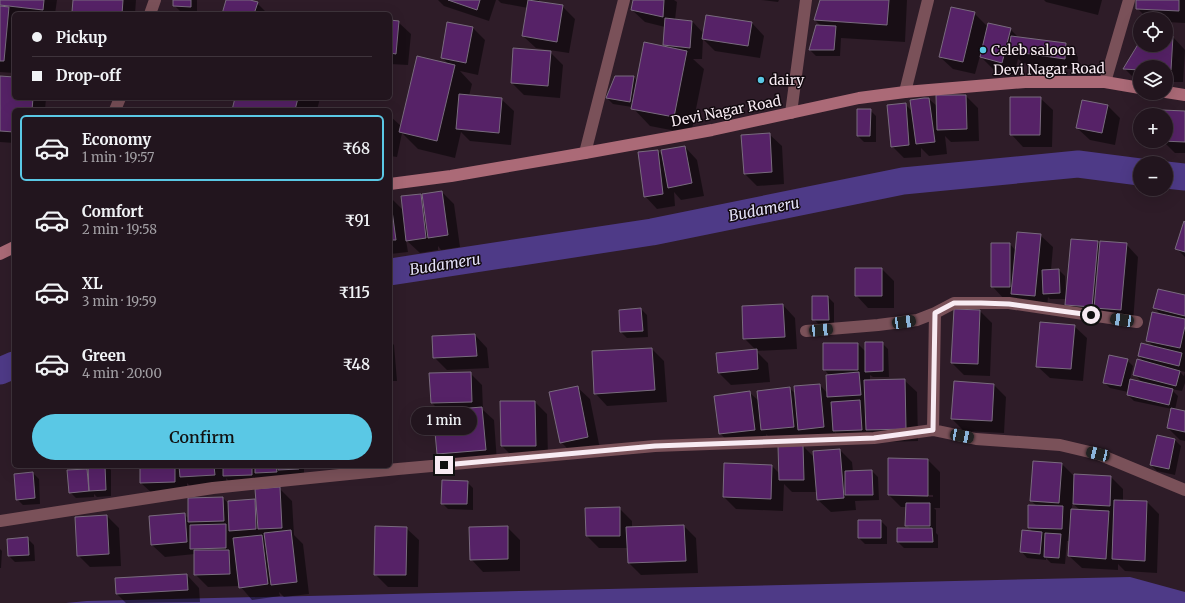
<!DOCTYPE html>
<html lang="en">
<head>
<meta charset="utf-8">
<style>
	body { margin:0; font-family:Merriweather,serif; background:#2a1e27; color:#f1f3f6; height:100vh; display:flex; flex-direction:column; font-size:15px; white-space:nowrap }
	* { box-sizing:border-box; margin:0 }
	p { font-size:13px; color:#a29fa4 }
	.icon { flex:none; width:22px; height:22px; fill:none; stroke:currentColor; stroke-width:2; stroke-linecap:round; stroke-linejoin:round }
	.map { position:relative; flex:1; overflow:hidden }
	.panel { position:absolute; left:12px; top:108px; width:380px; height:360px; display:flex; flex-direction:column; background:#22151e; border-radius:6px; box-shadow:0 4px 16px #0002,0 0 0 1px #3f343c }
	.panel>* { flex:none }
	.top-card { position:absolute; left:12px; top:12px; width:380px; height:88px; border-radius:6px; box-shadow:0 4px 16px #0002,0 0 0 1px #3f343c; display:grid; align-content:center; height:88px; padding:0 20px; background:#22151e }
	.tools { position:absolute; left:1133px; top:12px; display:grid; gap:8px }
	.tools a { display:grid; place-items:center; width:40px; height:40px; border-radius:50%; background:#22151e; box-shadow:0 4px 16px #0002,0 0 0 1px #3f343c; font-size:20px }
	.end { position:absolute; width:18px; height:18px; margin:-9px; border:5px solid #f8ebf3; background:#111; box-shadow:0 0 0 2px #111 }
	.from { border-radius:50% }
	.bubble { position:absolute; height:28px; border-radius:14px; background:#22151e; box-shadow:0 4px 16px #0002,0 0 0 1px #3f343c; font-size:13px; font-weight:600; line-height:28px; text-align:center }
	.car { position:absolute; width:12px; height:24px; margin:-12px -6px; border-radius:5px; box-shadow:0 0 3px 1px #0007; background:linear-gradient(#222 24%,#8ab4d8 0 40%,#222 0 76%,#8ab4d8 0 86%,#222 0) }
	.top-card b { display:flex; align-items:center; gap:14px; height:38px; font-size:15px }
	.top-card b+b { border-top:1px solid #3f343c }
	.top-card i { width:10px; height:10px; background:#f1f3f6 }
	ul { padding:7px 0 0; list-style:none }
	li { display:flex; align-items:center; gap:12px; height:66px; margin:0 8px 6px; padding:0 12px; border:2px solid transparent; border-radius:6px }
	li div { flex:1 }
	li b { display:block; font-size:15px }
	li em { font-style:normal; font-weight:600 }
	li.current { border-color:#5ac8e5 }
	li>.icon { width:36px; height:36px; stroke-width:1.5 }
	.button { display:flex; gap:8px; margin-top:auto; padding:8px 20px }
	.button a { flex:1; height:46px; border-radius:24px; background:#5ac8e5; color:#111; font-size:16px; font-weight:600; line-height:46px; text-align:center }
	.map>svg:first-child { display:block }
	.water { fill:#4e3a87 }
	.shadow { fill:#0007; fill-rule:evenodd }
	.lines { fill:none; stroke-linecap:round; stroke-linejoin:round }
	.canal { stroke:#4e3a87; stroke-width:27 }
	.building { fill:#562267; stroke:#796b7e }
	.street { stroke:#7a5159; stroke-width:12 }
	.secondary { stroke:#ab6a77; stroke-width:12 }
	.route { stroke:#f8ebf3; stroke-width:5 }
	.poi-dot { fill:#5ac8e5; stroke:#11090e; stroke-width:1.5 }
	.labels { text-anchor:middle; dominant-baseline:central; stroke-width:3; stroke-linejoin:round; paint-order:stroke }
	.poi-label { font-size:14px; fill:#f8ebf3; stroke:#11090e; text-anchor:start }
	.street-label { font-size:14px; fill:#f8ebf3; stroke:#11090e }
	.water-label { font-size:15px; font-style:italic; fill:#e3e0f6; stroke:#11090e }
</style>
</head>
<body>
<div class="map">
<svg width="1185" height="603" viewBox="0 0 1185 603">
	<rect width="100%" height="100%" fill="#2e1c28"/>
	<path class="water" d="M1130,577L1185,592V603H66L87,601Z"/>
	<path class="shadow" d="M0,0H57L55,14H14V73L0,72V7H2L0,5Z
		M74,0H136L135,14H76L73,11Z
		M174,0H197V13L180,11L174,5Z
		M227,0H246L257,3L268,14H223Z
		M438,0H496L489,21L444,6Z
		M498,0H539V2L562,6L575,19L569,53L536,48L523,36L528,8L501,3Z
		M634,0H674L677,2L675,20L692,21L704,34L752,23L764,36L760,58L715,51L703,39L702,59H693L704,69L691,134L650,126L632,107L613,104L607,98L634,77L637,81L667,48L664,45L665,27L645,22L632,10Z
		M761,0H779L778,2Z
		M821,0H907L905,42L841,38L840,56H816L810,50L821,26L815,20Z
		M1044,0H1102L1098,15L1046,2Z
		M1137,0H1185V23L1166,22V19H1148L1137,8Z
		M974,13L988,27L1010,29L1019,38L1066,44L1078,57L1077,70L1023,63L1018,59L1014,75L993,69L980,56L975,74L953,69L940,57Z
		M390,21L398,22L411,34L408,65L390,64Z
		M448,23L473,28L485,40L478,75L460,71L472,84L469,96L501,99L514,111L511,145L470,141L461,132L455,158L418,149L402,133L397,157L390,156V116L401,126L449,65L442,57Z
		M1173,37L1185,50L1183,82H1166V67H1140V81H1137L1125,69L1140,43V45H1166V38Z
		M550,52L563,65L560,98L524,95L512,83Z
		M0,77L14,78V98H46L45,110H14V143L0,142Z
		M966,96L978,108L979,141L951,142L945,136L947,154L929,156L921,148V157L904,158L892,146L905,104L912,111L911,101L929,99L938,107Z
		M167,98H215V99Z
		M236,98H320L317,110H233Z
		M1040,98L1053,110L1052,147H1023L1011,134Z
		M1108,106L1120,118L1115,145L1090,140L1077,128Z
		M870,110L876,116V142H864L858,136Z
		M1185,112V153H1175L1163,141H1166V115H1163Z
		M769,134L782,146L784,184L757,186L745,174Z
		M685,147L697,160L704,196L681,200L674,192L675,206L657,209L645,196L658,151L663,156Z
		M442,192L454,204L460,247L441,250L438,246V250L420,253L406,240L408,252L390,254V197L403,210L420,195L424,199Z
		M1185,223V257L1176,248Z
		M1040,235L1053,247L1051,270H1059L1065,276L1066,296H1067L1097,242L1101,245L1126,244L1138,257L1133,322L1079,317L1066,305L1067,299H1050L1048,297L1047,308L1004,299L992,286L1010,244L1016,251Z
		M882,269L894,281V308H868L856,295Z
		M1185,296V372L1178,370L1184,376L1185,372V383L1182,391L1171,389L1178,396L1175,410L1185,412V441L1180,440L1168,428L1172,409L1134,401L1128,395V392L1110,388L1104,382L1127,360L1133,366L1130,380L1142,382L1134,374L1145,363L1139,356L1154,347L1147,340L1161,315L1154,307Z
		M828,297L834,303V325H820L813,319Z
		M783,305L795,318L797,349L756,351L768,363L770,382L731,385L719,373L756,350L744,338Z
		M641,309L647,315L648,337L627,338L621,332Z
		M955,310L980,311L992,323L990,376L964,375L952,363Z
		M1074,326L1087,338L1083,381L1050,378L1037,366Z
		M475,335L487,348L489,368L447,370L434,357Z
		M390,341L394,345L397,381H390Z
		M882,343L888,349L889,377H873L870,375V381L904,380L917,392L918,441L846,443L835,432L836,439L774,442L766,434L767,442L732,446L720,433L750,393L759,401L790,388L796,395L820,385L828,394L829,375L824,369L858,344L866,352Z
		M652,349L664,361L667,402L607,406L595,393L593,352Z
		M470,373L482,385L483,410L494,420L497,462L450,466L438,454L434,412L440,411L432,403Z
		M994,385L1006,397L1004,433L964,431L952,419Z
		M577,387L590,399L600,449L573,454L561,442Z
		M501,402H535L547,414L548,458H514L502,446Z
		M1175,440L1181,446L1175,475L1157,471L1151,465Z
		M803,446L815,458L840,450L852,462L853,472L872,471L878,477L879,500L855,501L856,510L831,512L818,500V492H792L784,484L783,511L736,509L724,497L725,464L772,466L779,473Z
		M928,460L940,472V508H934L936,510V533L938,535V548H904L898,542V529H911L906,525L907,507H901L889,495ZM900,494L933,495V497L900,496Z
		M1034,462L1062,464L1075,477V475L1111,477L1123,489V501L1147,502L1159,514L1157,573L1125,571L1118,564V570L1082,568L1069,556L1070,541H1067L1065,564L1051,563L1046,558V560L1027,558L1021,551L1033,532L1029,528V506H1037L1031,501ZM1072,503L1080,510H1072Z
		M89,466H107L111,470V496L97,497L94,494V497L76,498L70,492L87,470L90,473Z
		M141,466H304V475L236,488L226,478L227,487L193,489L187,483V494L154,495L141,483Z
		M33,473L39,479L40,504L23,505L17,499Z
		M467,482L473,488V510L448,509L442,503Z
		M279,488L292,501L294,535L303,544L309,594L284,597L279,592L280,596L252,600L240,586L208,587L195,574V554L165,557L152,545L150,517L184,514L189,519L223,498L229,504L254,500L257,503Z
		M619,508L632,521V528L684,526L696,538L698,573L641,575L629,563L628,548H599L587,536Z
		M107,516L119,528L121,566L90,567L78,555Z
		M881,521L887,527V544H865L859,538Z
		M507,527L520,540V571L483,572L471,559Z
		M406,528L419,540L418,587H388L375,574Z
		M27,538L34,545L35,561L15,562L9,556L8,540Z
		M0,549L2,551L1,568H0Z
		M187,575L199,588L200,602L126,603L117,594Z"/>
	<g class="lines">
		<path class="canal" d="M1166,175L1185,177
			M390,272L652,232L903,181L1078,164L1140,172
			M0,371L14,365"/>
	</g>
	<path class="building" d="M0,0H44L43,10L0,5Z
		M73,0H123L122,14H100L72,12Z
		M173,0H191V7L173,6Z
		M226,0H250L258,2L254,14H222Z
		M448,0H480L477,10Z
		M528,0L563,5L557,42L522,36Z
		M633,0H664L663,17L631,10Z
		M820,0H889L887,25L814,20Z
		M1136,0H1179V11L1136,9Z
		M0,6L9,7L4,61H0Z
		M951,7L975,12L963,62L939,57Z
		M706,15L752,22L748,46L702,39Z
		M665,18L692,21L690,48L663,45Z
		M390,20L399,21L396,54L390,53Z
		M447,22L473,27L466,63L441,58Z
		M988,23L1011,28L1002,63L980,57Z
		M816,25L836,26L834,50H809Z
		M1011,36L1066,43L1065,59L1009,51Z
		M1173,36L1171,70H1166V67H1140V70L1123,69L1140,41V45H1166V37Z
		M644,42L687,51L674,117L631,109Z
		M513,48L551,51L548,86L511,83Z
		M417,56L455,65L437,141L399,132Z
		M0,76L14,77V98H33L32,110H14V132L0,131Z
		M615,76H634L630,102L606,98Z
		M459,94L502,98L499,133L456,129Z
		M936,95H966L967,129L937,130Z
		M1010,97H1041L1040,135H1010Z
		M235,98H298L295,110H232Z
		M924,98H929L935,142L916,144L910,100Z
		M1082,100L1108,105L1102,133L1076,128Z
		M906,103L909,145L891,147L887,105Z
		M166,109H208V110H165Z
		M857,109H871L870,136H857Z
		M1162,110L1185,111V142L1162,141H1166V115H1162Z
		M770,133L772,172L744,174L741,135Z
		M685,146L692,183L668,188L661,150Z
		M658,150L663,194L644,197L638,152Z
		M442,191L448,235L428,238L422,194Z
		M421,194L426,238L406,241L401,196Z
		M390,196L396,240H390Z
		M1184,221L1185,222V252L1175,249Z
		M1017,232L1041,234L1035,296L1011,294Z
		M1071,239L1098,241L1092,307L1065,305Z
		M1100,241L1127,243L1121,310L1094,308Z
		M991,243H1010V287H991Z
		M855,268H882V296H855Z
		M1059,269L1060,293L1043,294L1042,270Z
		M1158,289L1185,295V316L1153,308Z
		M812,296H828L829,320H812Z
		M783,304L785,337L743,339L742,306Z
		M641,308L643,331L620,332L619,310Z
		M954,309L980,310L978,364L951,363Z
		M1152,312L1185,319V326L1180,348L1146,341Z
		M1040,322L1075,325L1071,369L1036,367Z
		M475,334L477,356L433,358L432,336Z
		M865,342H883V371L865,372Z
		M823,343H858V370H823Z
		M1141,343L1182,353L1179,366L1138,356Z
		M652,348L655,390L594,394L592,351Z
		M757,349L758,369L718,373L716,353Z
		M1109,355L1128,359L1121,386L1103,383Z
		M1137,359L1180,371L1176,386L1133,375Z
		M471,372L472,402L431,403L429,373Z
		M859,372L861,395L827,397L826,375Z
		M905,379L906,429L866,430L864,380Z
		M1130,379L1173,389L1169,405L1127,395Z
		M954,381L994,384L992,421L951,419Z
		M820,384L824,427L798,430L794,386Z
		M578,386L588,437L560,443L549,392Z
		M790,387L794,427L761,430L757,391Z
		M750,391L755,430L719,434L714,396Z
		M860,400L862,430L833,431L831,402Z
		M500,401H535L536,446H501Z
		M482,407L486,450L437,454L433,411Z
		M1171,408L1185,411V432L1167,428Z
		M1157,435L1175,439L1169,469L1150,465Z
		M803,445L804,480H779L778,446Z
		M840,449L844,498L817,500L813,451Z
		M888,458L928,459V496L888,495Z
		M1033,461L1062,463L1059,503L1030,501Z
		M724,463L772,465L771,499L723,497Z
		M88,466H105L106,490L89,491Z
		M140,466H175V482L140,483Z
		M179,466H214L215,475L180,477Z
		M223,466H252V475L223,476Z
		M255,466H276L277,472L255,473Z
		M278,466H299V469L278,470Z
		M87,469L89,491L69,493L67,470Z
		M872,470L873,495H845V471Z
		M33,472L35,498L16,500L14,474Z
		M1074,474L1111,476L1110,506L1073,504Z
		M442,480L468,481L467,504H441Z
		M280,487L282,528L258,529L255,489Z
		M223,497L224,521L188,522V498Z
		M255,499L256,529L229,531L228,501Z
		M1114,500L1147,501L1145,561L1112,559Z
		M906,503H930V526H905Z
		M1028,505L1063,506L1062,529L1028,528Z
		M620,507V536H586L585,508Z
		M1071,509L1109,511L1106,559L1068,556Z
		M185,513L187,542L151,545L149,516Z
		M107,515L109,554L77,556L75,517Z
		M858,520H881V538H858Z
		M226,524V548L190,549V525Z
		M684,525L686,561L628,563L626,527Z
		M375,526L407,527L406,575H374Z
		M508,526V559L470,560L469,527Z
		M897,528H932L933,542H897Z
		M291,530L297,582L271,585L264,533Z
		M1022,530L1042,532L1040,554L1020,552Z
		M1045,533L1061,534L1059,558L1044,557Z
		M262,535L268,584L239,588L233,538Z
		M28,537L29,555L8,556L7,539Z
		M194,550H229L230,574L194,575Z
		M187,574L188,590L116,594L115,578Z"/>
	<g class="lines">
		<path class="street" d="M150,14L155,0
			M1105,82L1129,0
			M905,92L928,0
			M115,110L120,98
			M791,113L806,0
			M585,153L624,0
			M806,331L878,325L917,320L935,313L954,303H1009L1137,322
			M933,430L935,313
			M0,521L213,488L398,469L655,446L874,438L933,430L976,439L1060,445L1098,454L1185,490"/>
		<path class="secondary" d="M1166,92L1185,95
			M390,184L451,176L585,153L712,130L859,98L905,92L1025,82H1105L1140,88
			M0,254L14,247"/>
	</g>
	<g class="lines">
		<path class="route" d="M444,465L655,446L874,438L933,430L935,313L954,303H981L1009,304L1091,315"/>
	</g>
	<g class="poi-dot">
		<circle cx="983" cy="50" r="4"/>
		<circle cx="761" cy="80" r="4"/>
	</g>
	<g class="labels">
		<g class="poi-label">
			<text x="991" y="50">Celeb saloon</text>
			<text x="769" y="80">dairy</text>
		</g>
		<g class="street-label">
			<text transform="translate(1049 69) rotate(-1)">Devi Nagar Road</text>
			<text transform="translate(726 111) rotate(-11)">Devi Nagar Road</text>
		</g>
		<g class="water-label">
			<text transform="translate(764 209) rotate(-11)">Budameru</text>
			<text transform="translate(445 264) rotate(-9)">Budameru</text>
		</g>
	</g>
</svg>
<div class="tools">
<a><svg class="icon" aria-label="locate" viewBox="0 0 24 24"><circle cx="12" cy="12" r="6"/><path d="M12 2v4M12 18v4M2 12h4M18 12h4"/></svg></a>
<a><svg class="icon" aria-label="layers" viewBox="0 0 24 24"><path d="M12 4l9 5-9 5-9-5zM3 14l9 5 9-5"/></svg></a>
<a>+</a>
<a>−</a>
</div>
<i class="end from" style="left:1091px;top:315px"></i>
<i class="end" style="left:444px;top:465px"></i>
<div class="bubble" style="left:411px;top:407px;width:66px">1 min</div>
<i class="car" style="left:1122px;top:320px;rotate:278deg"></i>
<i class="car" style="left:904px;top:322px;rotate:82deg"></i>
<i class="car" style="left:821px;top:330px;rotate:85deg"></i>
<i class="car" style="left:962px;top:436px;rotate:101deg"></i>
<i class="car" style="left:1098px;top:454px;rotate:283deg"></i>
<div class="top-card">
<b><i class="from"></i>Pickup</b>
<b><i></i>Drop-off</b>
</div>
<section class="panel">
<ul>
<li class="current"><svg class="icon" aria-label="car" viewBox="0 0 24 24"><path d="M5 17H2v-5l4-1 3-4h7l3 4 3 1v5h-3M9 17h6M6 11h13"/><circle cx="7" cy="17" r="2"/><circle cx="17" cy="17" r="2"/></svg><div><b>Economy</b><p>1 min · 19:57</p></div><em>₹68</em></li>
<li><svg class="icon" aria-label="car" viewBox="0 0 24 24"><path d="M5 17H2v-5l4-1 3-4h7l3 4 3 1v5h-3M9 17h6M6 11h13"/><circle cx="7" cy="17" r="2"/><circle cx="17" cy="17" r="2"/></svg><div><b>Comfort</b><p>2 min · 19:58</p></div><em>₹91</em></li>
<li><svg class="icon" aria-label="car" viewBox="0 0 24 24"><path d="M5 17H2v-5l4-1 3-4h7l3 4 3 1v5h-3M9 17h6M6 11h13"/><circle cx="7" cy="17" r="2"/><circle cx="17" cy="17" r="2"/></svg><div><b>XL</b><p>3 min · 19:59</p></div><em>₹115</em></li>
<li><svg class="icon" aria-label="car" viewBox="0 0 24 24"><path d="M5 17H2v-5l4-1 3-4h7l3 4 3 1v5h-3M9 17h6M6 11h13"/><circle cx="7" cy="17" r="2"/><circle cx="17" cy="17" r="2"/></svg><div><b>Green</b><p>4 min · 20:00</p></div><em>₹48</em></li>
</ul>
<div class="button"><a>Confirm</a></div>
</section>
</div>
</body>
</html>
